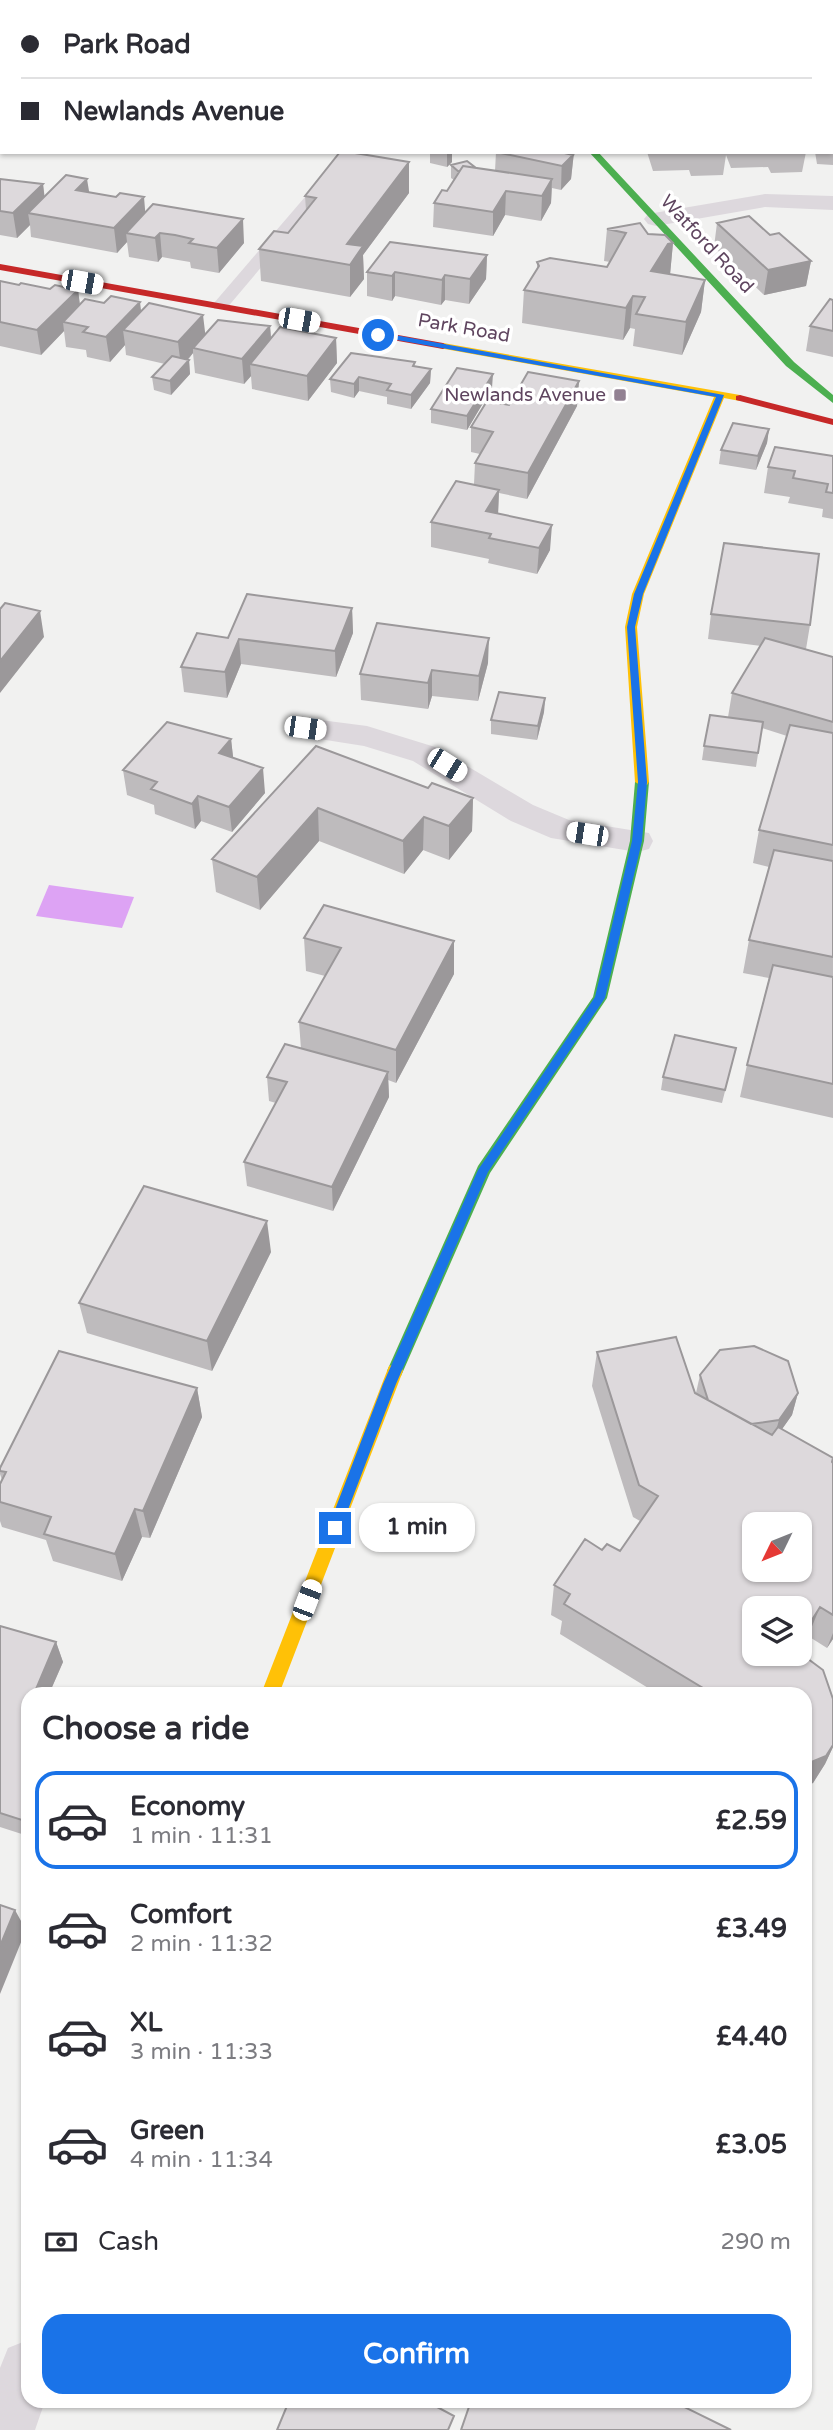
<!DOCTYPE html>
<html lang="en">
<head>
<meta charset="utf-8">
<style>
	body { margin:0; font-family:"Varela Round",sans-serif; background:#f7f7f7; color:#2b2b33; height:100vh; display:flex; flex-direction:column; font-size:26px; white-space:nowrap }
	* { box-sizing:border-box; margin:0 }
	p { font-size:23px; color:#7c7c81 }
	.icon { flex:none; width:38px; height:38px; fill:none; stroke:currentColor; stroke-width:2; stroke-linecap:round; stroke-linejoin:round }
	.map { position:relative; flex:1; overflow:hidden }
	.sheet { position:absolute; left:21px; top:1687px; width:791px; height:721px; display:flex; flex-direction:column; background:#fff; border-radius:21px; box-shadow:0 2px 5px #0004 }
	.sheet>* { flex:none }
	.hud { position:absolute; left:0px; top:0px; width:833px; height:154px; box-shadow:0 2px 5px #0004; display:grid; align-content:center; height:154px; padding:0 21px; background:#fff }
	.needle { width:46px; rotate:227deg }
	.controls { position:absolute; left:742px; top:1512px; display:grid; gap:14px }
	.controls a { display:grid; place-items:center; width:70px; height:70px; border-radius:14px; background:#fff; box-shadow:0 2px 5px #0004; font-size:35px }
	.end { position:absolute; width:32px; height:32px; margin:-16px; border:9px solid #1a73e8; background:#fff; box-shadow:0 0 0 4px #fff }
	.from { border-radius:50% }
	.bubble { position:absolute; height:49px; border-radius:21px; background:#fff; box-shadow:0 2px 5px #0004; font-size:23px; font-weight:800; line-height:49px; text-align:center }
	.car { position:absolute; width:21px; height:42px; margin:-21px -10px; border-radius:9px; box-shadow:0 0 5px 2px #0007; background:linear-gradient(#fff 24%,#345 0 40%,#fff 0 76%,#345 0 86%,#fff 0) }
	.hud b { display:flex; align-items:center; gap:24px; height:66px; font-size:26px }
	.hud b+b { border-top:2px solid #e1e1e2 }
	.hud i { width:18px; height:18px; background:#2b2b33 }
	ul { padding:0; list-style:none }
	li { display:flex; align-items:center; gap:21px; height:98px; margin:0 14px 10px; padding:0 7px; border:4px solid transparent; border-radius:21px }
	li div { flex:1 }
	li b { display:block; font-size:26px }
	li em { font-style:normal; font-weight:800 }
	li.selected { border-color:#1a73e8 }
	li>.icon { width:63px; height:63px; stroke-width:1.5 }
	h2 { padding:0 21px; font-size:32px; line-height:84px }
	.pay { display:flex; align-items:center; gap:18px; height:77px; padding:0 21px; font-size:26px }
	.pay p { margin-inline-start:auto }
	.button { display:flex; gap:14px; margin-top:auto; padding:14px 21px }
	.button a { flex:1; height:80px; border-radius:21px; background:#1a73e8; color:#fff; font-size:28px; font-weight:800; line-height:80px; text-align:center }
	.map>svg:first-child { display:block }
	.water { fill:#dda3f4 }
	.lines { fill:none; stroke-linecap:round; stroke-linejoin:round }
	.lane { fill:#ddd8dd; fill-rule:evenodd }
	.street { fill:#ddd8dd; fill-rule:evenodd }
	.fast { fill:#4caf50; fill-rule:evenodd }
	.slow { fill:#ffc107; fill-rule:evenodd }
	.jam { fill:#c62828; fill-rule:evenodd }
	.wall { fill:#bebbbd }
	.shaded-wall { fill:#9b989a }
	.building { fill:#ddd9dc; stroke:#9b989a; stroke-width:2; fill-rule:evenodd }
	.route { fill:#1a73e8 }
	.poi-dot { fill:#928192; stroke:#fff; stroke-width:2.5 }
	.labels { text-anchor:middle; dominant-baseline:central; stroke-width:7; stroke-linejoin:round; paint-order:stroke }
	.far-street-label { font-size:19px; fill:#5f455f; stroke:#fff }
	.far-poi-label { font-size:19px; fill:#5f455f; stroke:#fff; text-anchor:end }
</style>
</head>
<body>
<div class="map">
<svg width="833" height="2430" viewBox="0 0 833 2430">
	<rect width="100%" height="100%" fill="#f1f1f0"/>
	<path class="water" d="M49,885L134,897L122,928L36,916Z"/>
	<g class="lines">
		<path class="lane" d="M0,14H2V22H0Z
			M328,175L333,176V182L226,309H214V303L323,176Z"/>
		<path class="street" d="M331,0H358L360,2H332Z
			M831,28H833V40H831Z
			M765,194L833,196V210L765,207L656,226L648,224L644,219L648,214Z
			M305,718L367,726L435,747L533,805L569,820L649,833L653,841L649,849L637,852L551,838L511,821L413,761L364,746L294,735L290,728L294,721Z
			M28,2340V2401H45L35,2430H0V2368L8,2348Z"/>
		<path class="fast" d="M536,0H544L545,2H537Z
			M589,152H598L794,362L833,395V403L786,366Z
			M642,778L649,782L644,841L607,998L490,1173L401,1376L395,1378L389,1376L387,1371L478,1166L593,997L630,841L635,782Z"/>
		<path class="slow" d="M443,343L740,395L745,398L740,401L724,398L644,594L637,627L649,782L647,785L642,786L635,782L625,627L632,594L714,397L439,348L438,346Z
			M395,1364L401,1366L403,1371L279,1694H261L387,1371L389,1366Z"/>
		<path class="jam" d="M0,264L443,343L448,346L443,349L0,270Z
			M740,395L833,419V425L736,400V396Z"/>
	</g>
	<path class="wall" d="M95,0H112L109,2H95Z
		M120,0H148L145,2H120Z
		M148,0H231L228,2H148Z
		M441,0H519V2H450Z
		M714,0H833V18L831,19V2H714Z
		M0,21H2V109L0,111Z
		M831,36H833V65H832L831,69Z
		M831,117H833V165L817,164L815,152H831Z
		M430,152H452V162L447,167L430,163Z
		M496,152H574L571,179L561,190L552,188L551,203L541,221L505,215L493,236L433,227L434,203L447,191L454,180L451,178V165L495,171Z
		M647,152H806L802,172L771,173L768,167L731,168L726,155L723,175L691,176L689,170L653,171Z
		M409,162V193L363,255L364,279L350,297L261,281L259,249L288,233L306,210L305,196Z
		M0,179L43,184L44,196L89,193L145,212L244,243L219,273L191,268L190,262L178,260L162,257L158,262L129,257L127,242L117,253L31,237L30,225L17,238L0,235Z
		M717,223L770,235L811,261L806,286L764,295L714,247Z
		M607,229L648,234L673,243L670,274L705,280L701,312L682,355L633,346L635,329L630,328L623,340L522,323L524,290L537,270V262L607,267L610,262L604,261Z
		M487,255L486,279L469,304L445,300L441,305L395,296L392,301L367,296V272Z
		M0,281L19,285L50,289L78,290L80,305L141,312L205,334L270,326L271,338H336L337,363L308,401L252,389L251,376L244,384L195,373L193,353L188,360H189L190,374L171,395L154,390L152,377L165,364L126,355L125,345L110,362L87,357L86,350L66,347L64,331L41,355L0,346Z
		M833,300V357L806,351L810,326Z
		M415,366L431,369L430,383L411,409L387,404V397L359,391L354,398L331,392L330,379Z
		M579,381L577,406L527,499L499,493L498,514L550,550L537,574L488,563L489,559L431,547V522L474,484L475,463L480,454L471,452V427L509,405Z
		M492,388L467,430L431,423V409Z
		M769,429L767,443L756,470L719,464L721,450Z
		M833,456V519L822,517L823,509L788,503L790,497L764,493L768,467Z
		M352,608L353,633L336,677L241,664L227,698L184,692L181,667L228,638Z
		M711,614L810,625L806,649L833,657V1118L740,1097L747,1065L769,978L743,973L749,940L769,867L753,863L759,830L787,736L762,728L756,767L702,760L704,746L728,717L732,693L761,646L708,639Z
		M488,663L478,701L432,696L428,709L361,700L360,674Z
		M545,698L544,712L537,740L491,734V720Z
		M231,739L233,757L265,793L232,832L201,821L195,829L155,814L154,805L127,795L123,770Z
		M316,746L428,788L473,798L472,831L449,860L423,850L404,874L319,841L260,910L216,892L212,859Z
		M304,938L454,941V974L396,1083L388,1080L389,1097L333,1211L247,1186L244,1162L276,1103L269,1101L267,1077L301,1049L299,1022L325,976L306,971Z
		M736,1048L722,1103L661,1090L663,1077Z
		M271,1252L212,1371L87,1333L79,1303Z
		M597,1352L696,1393L700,1375L798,1393L792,1415L782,1429L833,1458V1639L827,1648L808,1636L754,1608L833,1699V1747L825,1764L813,1783L805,1786V1694H658L560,1634L562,1621L551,1615L554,1585L602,1550L620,1551L640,1521L633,1517L592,1386Z
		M197,1388L202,1417L150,1538L142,1537L122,1581L53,1561L46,1540L2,1527L0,1521V1484L2,1480L0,1474V1468Z
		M0,1626L56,1642L63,1662L49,1694H28V1836L0,1827Z"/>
	<path class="shaded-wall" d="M0,0H9L6,2H2V4L0,5Z
		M210,0H231L228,2H208Z
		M2,95V109L0,111V96Z
		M448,152H452V162L447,167V154Z
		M562,152H574L571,179L561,190Z
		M409,162V193L363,255L364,279L350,297V265L347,244Z
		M87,179L91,203L76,190Z
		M552,179L551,203L541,221L542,196Z
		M43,184L46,208L28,213L30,225L17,238L13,213Z
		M506,191L505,215L493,236V212Z
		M144,197L146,221L126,233L127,242L117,253L114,228Z
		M243,219L244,243L219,273L217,248Z
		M160,233L162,257L158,262L155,238Z
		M673,243L670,275L651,271L668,244Z
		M487,255L486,279L469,304L470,279Z
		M811,261L806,286L764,295L768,270Z
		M395,272V296L392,301V276Z
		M445,275V300L441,305L442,280Z
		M705,280L701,312L682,355L686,322Z
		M78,290L81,314L63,322L64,331L41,355L37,330Z
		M633,296L630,328L623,340L626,308Z
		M140,302L143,327L123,330L125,345L110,362L106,337Z
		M203,315L206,340L193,348V353L181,367L178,342Z
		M270,326L272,351L250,364L251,376L244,384L242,359Z
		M336,338L337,363L308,401L307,376Z
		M189,360L190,374L171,395L170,381Z
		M431,369L430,383L411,409V395Z
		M493,374L492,388L467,430V416Z
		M359,377V391L354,398V384Z
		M579,381L577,406L527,499L528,473Z
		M769,429L767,443L756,470L758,456Z
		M499,490L498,515L486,511Z
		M552,525L550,550L537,574L539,548Z
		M352,608L353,633L336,677L335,651Z
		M40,611L44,637L0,693V661Z
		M489,638L488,663L478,701L479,676Z
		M239,639L241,664L227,698L225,672Z
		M432,670V696L428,709V683Z
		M545,698L544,712L537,740L538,726Z
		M231,739L234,765L219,753Z
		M263,768L265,793L232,832L229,807Z
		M198,796L201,821L195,829L192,804Z
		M473,798L472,831L449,860V826Z
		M318,808L319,841L260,910L257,877Z
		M424,817L423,850L404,874L403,841Z
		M454,941V974L396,1083V1050Z
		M388,1072L389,1097L333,1211L332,1187Z
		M267,1221L271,1252L212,1371L207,1341Z
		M197,1388L202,1417L150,1538L143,1511Z
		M798,1393L792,1415L773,1442L779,1420Z
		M135,1509L142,1537L122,1581L115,1554Z
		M820,1607L808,1636L800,1650V1639Z
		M833,1633V1639L827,1648Z
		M56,1642L63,1662L49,1694H34Z
		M28,1737V1759L23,1748Z
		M833,1745V1747L825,1764L813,1783L805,1786V1772L809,1763Z
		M15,1910L26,1930L0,1994V1946Z"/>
	<path class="building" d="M173,0H210L208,2H182Z
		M232,0H306L315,2H230Z
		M586,0H624L625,2H587Z
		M633,0H705L706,2H634Z
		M717,0H763L764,2H718Z
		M783,0H833V6H831V2H784Z
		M0,21H2V63L0,62Z
		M831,36H833V52H831Z
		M0,73H2V95L0,96Z
		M831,117H833V141H831Z
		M340,152H349L409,162L347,244L363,246L350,265L259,249L274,231L288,233L316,198L305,196Z
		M496,152H565L564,153L573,155L562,166Z
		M467,161L476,168L463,166L459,172L451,165Z
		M463,166L552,179L542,196L506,191L493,212L434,203L442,190L447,191Z
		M66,175L87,179L76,190L116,197L120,193L144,197L114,228L28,213Z
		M0,179L43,184L13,213L0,211Z
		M153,204L243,219L217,248L189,243L193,239L175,235L160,233L155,238L126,233Z
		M749,216L770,235L779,233L811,261L768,270L717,223Z
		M640,223L648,234L665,235L673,243L668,244L651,271L705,280L686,322L636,314L645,297L633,296L626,308L524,290L539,266L537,262L550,258L607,267L626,233L607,229Z
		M390,242L487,255L470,279L445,275L442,280L395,272L392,276L367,272Z
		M0,281L19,285L21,283L50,289L55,285L78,290L37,330L0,322Z
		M111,296L140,302L106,337L83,332L88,327L63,322L85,299L104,303Z
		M830,299L833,300V331L810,326Z
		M149,303L203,315L178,342L123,330Z
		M218,320L270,326L242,359L193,348Z
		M280,327L336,338L307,376L250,364Z
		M351,353L415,362L413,366L431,369L411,395L387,390L391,384L359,377L354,384L330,379Z
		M172,356L189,360L170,381L152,377Z
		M457,368L493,374L467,416L431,409Z
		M528,372L579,381L528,473L475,463L493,432L471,427L487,401L509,405Z
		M733,423L769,429L758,456L721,450Z
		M775,447L833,456V493L826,492L828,484L793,478L795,471L768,467Z
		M456,481L499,490L486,511L552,525L539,548L489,538L491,534L431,522Z
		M724,543L819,554L810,625L711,614Z
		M247,594L352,608L335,651L239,639L225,672L181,667L197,633L228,638Z
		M5,603L40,611L0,661V609Z
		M377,623L489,638L479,676L432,670L428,683L360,674Z
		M765,638L833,657V722L732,693Z
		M499,692L545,698L538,726L491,720Z
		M710,715L763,722L758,753L704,746Z
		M167,722L231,739L219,753L263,768L229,807L198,796L192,804L151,789L157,782L123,770Z
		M790,725L833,733V845L759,830Z
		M316,746L428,788L432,783L473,798L449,826L424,817L403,841L318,808L257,877L212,859Z
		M774,850L833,861V957L749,940Z
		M324,905L454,941L396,1050L299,1022L341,948L304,938Z
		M773,965L833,977V1084L747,1065Z
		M675,1035L736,1048L725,1090L663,1077Z
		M285,1044L388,1072L332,1187L244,1162L287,1082L267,1077Z
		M144,1186L267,1221L207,1341L79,1303Z
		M676,1337L695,1393L772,1435L778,1427L833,1458L832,1462L833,1463V1615L820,1607L800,1639V1608H754V1654L800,1653L823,1670L833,1699V1745L826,1756L809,1763L805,1762V1694H713L564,1604L570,1594L554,1585L585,1539L602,1550L607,1544L620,1551L658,1496L639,1485L597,1352ZM754,1524H800V1570H754Z
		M754,1346L788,1361L798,1393L779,1420L751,1424L708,1400L700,1375L720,1350Z
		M59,1351L197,1388L143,1511L135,1509L115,1554L44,1534L51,1517L0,1502V1484L6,1472L0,1471V1468Z
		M0,1626L56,1642L34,1694H28V1737L23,1748L28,1749V1822L0,1813Z
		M0,1905L15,1910L0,1946Z
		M289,2401H426L454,2416L448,2430H277Z
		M471,2401H674V2402L731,2430H461Z"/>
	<path class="route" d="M378,332L724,395L643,594L635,627L647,782L642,841L605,998L488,1172L396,1384L341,1528L335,1534L328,1528L383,1384L478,1170L595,997L632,841L638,782L627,627L634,594L716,397L375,336Z"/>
	<rect class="poi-dot" x="613" y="388" width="14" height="14" rx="3.5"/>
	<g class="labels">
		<g class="far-street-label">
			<text transform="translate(707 244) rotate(47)">Watford Road</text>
			<text transform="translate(464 328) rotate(10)">Park Road</text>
		</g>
		<g class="far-poi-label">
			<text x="606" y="395">Newlands Avenue</text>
		</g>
	</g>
</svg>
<div class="controls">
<a><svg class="needle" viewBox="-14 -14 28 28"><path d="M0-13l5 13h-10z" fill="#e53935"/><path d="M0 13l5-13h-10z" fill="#7c7c81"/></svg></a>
<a><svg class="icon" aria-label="layers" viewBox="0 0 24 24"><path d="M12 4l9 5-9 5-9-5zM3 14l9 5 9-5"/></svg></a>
</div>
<i class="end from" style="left:378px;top:335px"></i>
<i class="end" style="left:335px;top:1528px"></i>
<div class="bubble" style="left:359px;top:1503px;width:116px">1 min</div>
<i class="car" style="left:82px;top:282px;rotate:100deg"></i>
<i class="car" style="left:299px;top:320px;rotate:100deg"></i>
<i class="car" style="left:305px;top:728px;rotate:98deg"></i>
<i class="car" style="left:447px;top:765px;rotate:122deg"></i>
<i class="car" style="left:587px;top:834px;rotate:279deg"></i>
<i class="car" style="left:307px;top:1600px;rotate:21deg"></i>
<div class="hud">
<b><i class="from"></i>Park Road</b>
<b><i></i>Newlands Avenue</b>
</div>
<section class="sheet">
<h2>Choose a ride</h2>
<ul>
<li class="selected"><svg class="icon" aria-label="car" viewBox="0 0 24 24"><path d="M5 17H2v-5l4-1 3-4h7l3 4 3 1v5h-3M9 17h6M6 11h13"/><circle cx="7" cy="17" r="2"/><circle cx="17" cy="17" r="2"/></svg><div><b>Economy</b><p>1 min · 11:31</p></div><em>£2.59</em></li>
<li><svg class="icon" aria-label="car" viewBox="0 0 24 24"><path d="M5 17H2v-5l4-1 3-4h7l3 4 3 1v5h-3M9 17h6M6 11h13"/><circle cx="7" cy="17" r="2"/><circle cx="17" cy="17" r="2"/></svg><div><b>Comfort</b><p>2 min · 11:32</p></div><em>£3.49</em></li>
<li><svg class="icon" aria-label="car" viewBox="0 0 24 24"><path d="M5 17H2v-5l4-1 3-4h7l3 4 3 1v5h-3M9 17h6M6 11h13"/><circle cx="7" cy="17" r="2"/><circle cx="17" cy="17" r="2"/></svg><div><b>XL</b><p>3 min · 11:33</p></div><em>£4.40</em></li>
<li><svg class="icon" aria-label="car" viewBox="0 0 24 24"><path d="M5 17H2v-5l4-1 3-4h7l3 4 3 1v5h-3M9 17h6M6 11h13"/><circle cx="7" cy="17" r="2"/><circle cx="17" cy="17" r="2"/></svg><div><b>Green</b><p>4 min · 11:34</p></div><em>£3.05</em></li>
</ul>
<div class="pay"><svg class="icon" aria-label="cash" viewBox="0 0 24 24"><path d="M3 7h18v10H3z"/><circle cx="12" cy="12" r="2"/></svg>Cash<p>290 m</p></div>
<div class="button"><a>Confirm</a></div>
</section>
</div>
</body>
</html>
